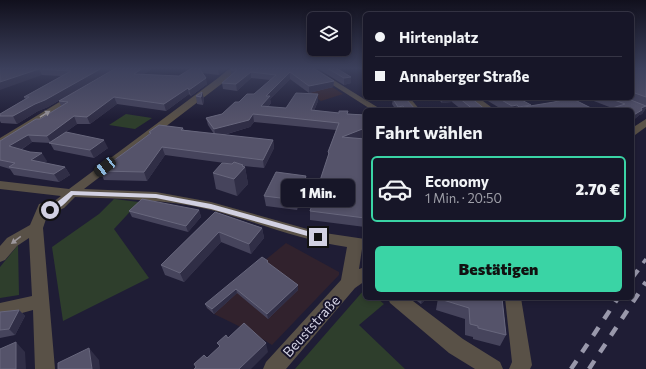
<!DOCTYPE html>
<html lang="de">
<head>
<meta charset="utf-8">
<style>
	body { margin:0; font-family:Commissioner,sans-serif; background:#201f30; color:#f1f3f6; height:100vh; display:flex; flex-direction:column; font-size:15px; white-space:nowrap }
	* { box-sizing:border-box; margin:0 }
	p { font-size:13px; color:#9e9fa8 }
	.icon { flex:none; width:22px; height:22px; fill:none; stroke:currentColor; stroke-width:2; stroke-linecap:round; stroke-linejoin:round }
	.map { position:relative; flex:1; overflow:hidden }
	.drawer { position:absolute; left:363px; top:108px; width:271px; height:192px; display:flex; flex-direction:column; background:#171628; border-radius:6px; box-shadow:0 2px 6px #0003,0 0 0 1px #363545 }
	.drawer>* { flex:none }
	.banner { position:absolute; left:363px; top:12px; width:271px; height:88px; border-radius:6px; box-shadow:0 2px 6px #0003,0 0 0 1px #363545; display:grid; align-content:center; height:88px; padding:0 12px; background:#171628 }
	.buttons { position:absolute; left:307px; top:12px; display:grid; gap:8px }
	.buttons a { display:grid; place-items:center; width:44px; height:44px; border-radius:6px; background:#171628; box-shadow:0 2px 6px #0003,0 0 0 1px #363545; font-size:20px }
	.end { position:absolute; width:18px; height:18px; margin:-9px; border:5px solid #d2d1e2; background:#111; box-shadow:0 0 0 2px #111 }
	.from { border-radius:50% }
	.bubble { position:absolute; height:28px; border-radius:6px; background:#171628; box-shadow:0 2px 6px #0003,0 0 0 1px #363545; font-size:13px; font-weight:800; line-height:28px; text-align:center }
	.car { position:absolute; width:12px; height:24px; margin:-12px -6px; border-radius:5px; box-shadow:0 0 3px 1px #0007; background:linear-gradient(#222 24%,#8ab4d8 0 40%,#222 0 76%,#8ab4d8 0 86%,#222 0) }
	.banner b { display:flex; align-items:center; gap:14px; height:38px; font-size:15px }
	.banner b+b { border-top:1px solid #363545 }
	.banner i { width:10px; height:10px; background:#f1f3f6 }
	ul { padding:0; list-style:none }
	li { display:flex; align-items:center; gap:12px; height:66px; margin:0 8px 6px; padding:0 4px; border:2px solid #363545; border-radius:6px }
	li div { flex:1 }
	li b { display:block; font-size:15px }
	li em { font-style:normal; font-weight:800 }
	li.selected { border-color:#3ad4a5 }
	li>.icon { width:36px; height:36px; stroke-width:1.5 }
	h2 { padding:0 12px; font-size:18px; line-height:48px }
	.action { display:flex; gap:8px; margin-top:auto; padding:8px 12px }
	.action a { flex:1; height:46px; border-radius:6px; background:#3ad4a5; color:#111; font-size:16px; font-weight:800; line-height:46px; text-align:center }
	.map>svg:first-child { display:block }
	.industrial { fill:#31222d }
	.education { fill:#342229 }
	.green { fill:#2e3e2c }
	.lines { fill:none; stroke-linecap:round; stroke-linejoin:round }
	.minor { fill:#595147; fill-rule:evenodd }
	.rail-far1 { stroke:#9998ab; stroke-width:3.5; stroke-dasharray:8 8; stroke-linecap:butt }
	.rail { stroke:#9998ab; stroke-width:4.5; stroke-dasharray:10 10; stroke-linecap:butt }
	.wall { fill:#46445c }
	.shaded-wall { fill:#302e46 }
	.building { fill:#55536a; stroke:#68677d }
	.oneway { fill:#9c979c }
	.route { fill:#d2d1e2 }
	.labels { text-anchor:middle; dominant-baseline:central; stroke-width:4; stroke-linejoin:round; paint-order:stroke }
	.near-street-label { font-size:14px; fill:#d2d1e2; stroke:#16132b }
</style>
</head>
<body>
<div class="map">
<svg width="646" height="369" viewBox="0 0 646 369">
	<rect width="100%" height="100%" fill="#1f1d35"/>
	<path class="industrial" d="M286,243L339,272V275L272,345L253,333L214,314L207,308Z"/>
	<path class="education" d="M326,83L343,94L321,101L304,89Z"/>
	<path class="green" d="M126,114L152,118L135,129L109,125Z
		M114,199L139,202L114,229L149,278L63,321L52,247L99,214Z
		M18,245L19,295L0,298V267Z
		M364,290H365V298H377L384,304L359,325L405,369H295Z"/>
	<g class="lines">
		<path class="minor" d="M230,68H237L224,82L84,189L156,192L211,202L318,232L365,239V249H362L359,269L365,267V281L355,288L286,369H263L266,362L341,280L347,247C300,240 257,222 211,210C167,199 120,199 75,197L64,208L47,216L43,228L55,369H35L33,310L0,319V303L32,296L29,238L17,246L5,260L0,262V246L7,238L30,225L39,204L44,203L49,205L61,196L0,189V181L69,189L218,78Z
			M306,68H314L382,110H372Z
			M71,95H77L78,97L0,145V138Z
			M402,98H410L420,110H411Z
			M469,98H479L495,110H485Z
			M646,119V127L635,135L632,136V128Z
			M388,298H409L463,339L500,362L503,369H475L449,353L390,303Z
			M505,298H521L532,365L530,369H509L512,362Z"/>
		<path class="rail-far1" d="M643,263L646,259"/>
		<path class="rail" d="M632,278L644,262
			M571,369L618,298
			M589,369L646,282"/>
	</g>
	<path class="wall" d="M0,68H114L48,107L38,111L17,124L1,123L0,121V114L25,99L24,97L61,76L42,75Z
		M116,68H153L144,74L179,76L192,68H228L219,75L202,73L207,84L191,96L189,94L166,111L117,104L90,124H77L63,134L108,148L94,158L54,150L50,143L32,142L21,150L47,161L44,163L65,167L70,175L59,182L14,175L10,169L0,166V141L40,119L61,106L59,101Z
		M313,68L334,81L333,87L309,93L290,79L270,99L271,103L268,107L286,108L318,101L314,111L365,115V136L358,139H365V227L310,220V211L328,157V152L336,130L254,122L250,127L224,135L273,140L274,148L264,168L244,166V167H245L248,184L237,196L216,189L213,173L232,164L165,155L147,181L104,180L100,171L149,134V132L183,128L184,130L214,134L208,125L206,118L222,114L239,102L254,94L270,80L251,78L237,91L223,89L222,83L231,75V70Z
		M317,68H336L351,77V83L344,85Z
		M632,68H646V108L642,114L639,115L637,117L632,121V110L612,108L586,98H632Z
		M202,92L204,99L203,105L197,104L196,96Z
		M430,98H471L486,110H462L452,102L442,103L440,101H434Z
		M483,98H518L531,106L595,110H503Z
		M393,99L416,110H396L392,104Z
		M306,176L307,185L297,210L266,206L264,196Z
		M199,210L201,217L188,232L132,217L129,211Z
		M215,212L262,228L264,238L251,254L221,242L184,282L165,275L161,265Z
		M269,264L298,285V290L268,319L237,293L214,314L207,308L205,304Z
		M413,298H427L421,304Z
		M438,298H502L506,335L500,346L473,339V337L465,335V319L436,310Z
		M19,310L25,316L15,335L0,338V312Z"/>
	<path class="shaded-wall" d="M102,68H114L48,107L38,111L17,124L13,116L35,104Z
		M143,68H153L136,80L134,74Z
		M219,68H228L219,75L218,69Z
		M39,69L42,75L0,90V82Z
		M251,72V78L237,91L236,84Z
		M290,72V79L270,99L271,103L262,113L261,106L266,96Z
		M351,77V83L344,85V78Z
		M206,78L207,84L191,96L189,90Z
		M334,81L333,87L309,93V86Z
		M188,88L189,94L166,111L164,104Z
		M202,92L204,99L203,105L201,97Z
		M318,94V101L311,118V110Z
		M114,97L117,104L90,124L87,117Z
		M443,98H453L452,102L442,103Z
		M517,105L515,110H511L512,106Z
		M531,105L529,110L524,107L522,110H518L519,107Z
		M646,106V108L642,114L639,115L637,117L632,121V116L641,108Z
		M253,114L254,122L250,127L216,137L214,129Z
		M74,116L77,124L51,143L47,136Z
		M365,128V136L342,145V137Z
		M28,135L32,142L14,154L9,146Z
		M104,140L108,148L94,158L90,150Z
		M273,140L274,148L264,168L263,160Z
		M162,147L165,155L147,181L144,172Z
		M42,153L47,161L36,168L31,160Z
		M243,165L244,169L245,167L248,184L237,196L234,179L242,166Z
		M65,167L70,175L59,182L54,174Z
		M306,176L307,185L297,210V200Z
		M199,210L201,217L188,232L186,226Z
		M262,228L264,238L251,254L249,244Z
		M219,232L221,242L184,282L180,273Z
		M298,285V290L268,319L267,314Z
		M236,289L237,293L214,314L212,309Z
		M422,298H427L421,304Z
		M19,310L25,316L15,335L9,329Z
		M16,342L25,352L26,369H16Z
		M266,343L268,352L251,369H239Z
		M89,348L99,360L100,369H92Z"/>
	<path class="building" d="M0,68H102L45,100L35,104L13,116H0V114L29,97H24L71,71L39,69L0,82Z
		M116,68H143L134,74L179,76L192,68H199L206,78L189,90L188,88L164,104L114,97L87,117L74,116L47,136L28,135L9,146L30,152L42,153L31,160L65,167L54,174L9,167L15,163L0,160V141L36,119H40L68,102L59,101Z
		M232,68H313L334,81L309,86L290,72L266,96H270L261,106L286,108L296,93L318,94L311,110L339,113V111H348L347,114L365,115V128L342,137L365,139V218L310,211L329,153L328,152L339,123L253,114L249,120L214,129L206,118L222,114L235,102H239L247,94H254L276,75L251,72L236,84L222,83L237,70H231Z
		M327,68H336L351,77L344,78Z
		M632,68H646V97L632,92Z
		M202,92L201,97L196,96Z
		M405,98L416,110H406L403,106L398,107L393,99Z
		M459,98H471L486,110H474Z
		M498,98H518L531,105L519,107L517,105L512,106Z
		M571,98L595,110H529L524,107L554,102Z
		M609,98H626L646,106L641,108L642,110L632,116V110H606L625,104Z
		M159,125L183,128L181,130L273,140L263,160L162,147L144,172L100,171L110,161H113L135,145L151,133L149,132Z
		M66,132L104,140L90,150L49,143Z
		M234,162L243,165L242,166L245,167L234,179L213,173L222,163L232,164Z
		M276,172L306,176L297,200L264,196Z
		M142,199L199,210L186,226L129,211Z
		M215,212L262,228L249,244L219,232L180,273L161,265Z
		M262,257L268,261L267,262L298,285L267,314L236,289L212,309L205,304Z
		M440,298H502L506,335L478,328V326L470,324L469,308L440,299Z
		M19,310L9,329L0,330V312Z
		M244,323L266,343L239,369H194L196,367L194,364L204,355L207,358L220,346L217,343L226,335L228,338Z
		M16,342V369H0V349Z
		M89,348L92,369H58V363Z"/>
	<defs><path id="oneway-solid" d="M-6-.8H1V-3.2L6.5 0L1 3.2V.8H-6Z"/></defs>
	<g class="oneway">
		<use href="#oneway-solid" transform="translate(45 114) rotate(-31)"/>
		<use href="#oneway-solid" transform="translate(16 240) rotate(143)"/>
	</g>
	<linearGradient id="sky" x2="0" y2="1"><stop stop-color="#11101d"/><stop offset="0.57" stop-color="#3c405c"/><stop offset="1" stop-color="#3c405c" stop-opacity="0"/></linearGradient>
	<rect width="646" height="120" fill="url(#sky)"/>
	<path class="route" d="M71,191L156,194L211,204L318,234L322,237L318,239L211,209L156,198L73,195C66,202 58,213 47,211V208L56,203Z"/>
	<g class="labels">
		<g class="near-street-label">
			<text transform="translate(311 326) rotate(-48)">Beuststraße</text>
		</g>
	</g>
</svg>
<div class="buttons">
<a><svg class="icon" aria-label="layers" viewBox="0 0 24 24"><path d="M12 4l9 5-9 5-9-5zM3 14l9 5 9-5"/></svg></a>
</div>
<i class="end from" style="left:50px;top:210px"></i>
<i class="end" style="left:318px;top:237px"></i>
<div class="bubble" style="left:281px;top:179px;width:74px">1 Min.</div>
<i class="car" style="left:105px;top:167px;rotate:232deg"></i>
<div class="banner">
<b><i class="from"></i>Hirtenplatz</b>
<b><i></i>Annaberger Straße</b>
</div>
<section class="drawer">
<h2>Fahrt wählen</h2>
<ul>
<li class="selected"><svg class="icon" aria-label="car" viewBox="0 0 24 24"><path d="M5 17H2v-5l4-1 3-4h7l3 4 3 1v5h-3M9 17h6M6 11h13"/><circle cx="7" cy="17" r="2"/><circle cx="17" cy="17" r="2"/></svg><div><b>Economy</b><p>1 Min. · 20:50</p></div><em>2.70 €</em></li>
</ul>
<div class="action"><a>Bestätigen</a></div>
</section>
</div>
</body>
</html>
